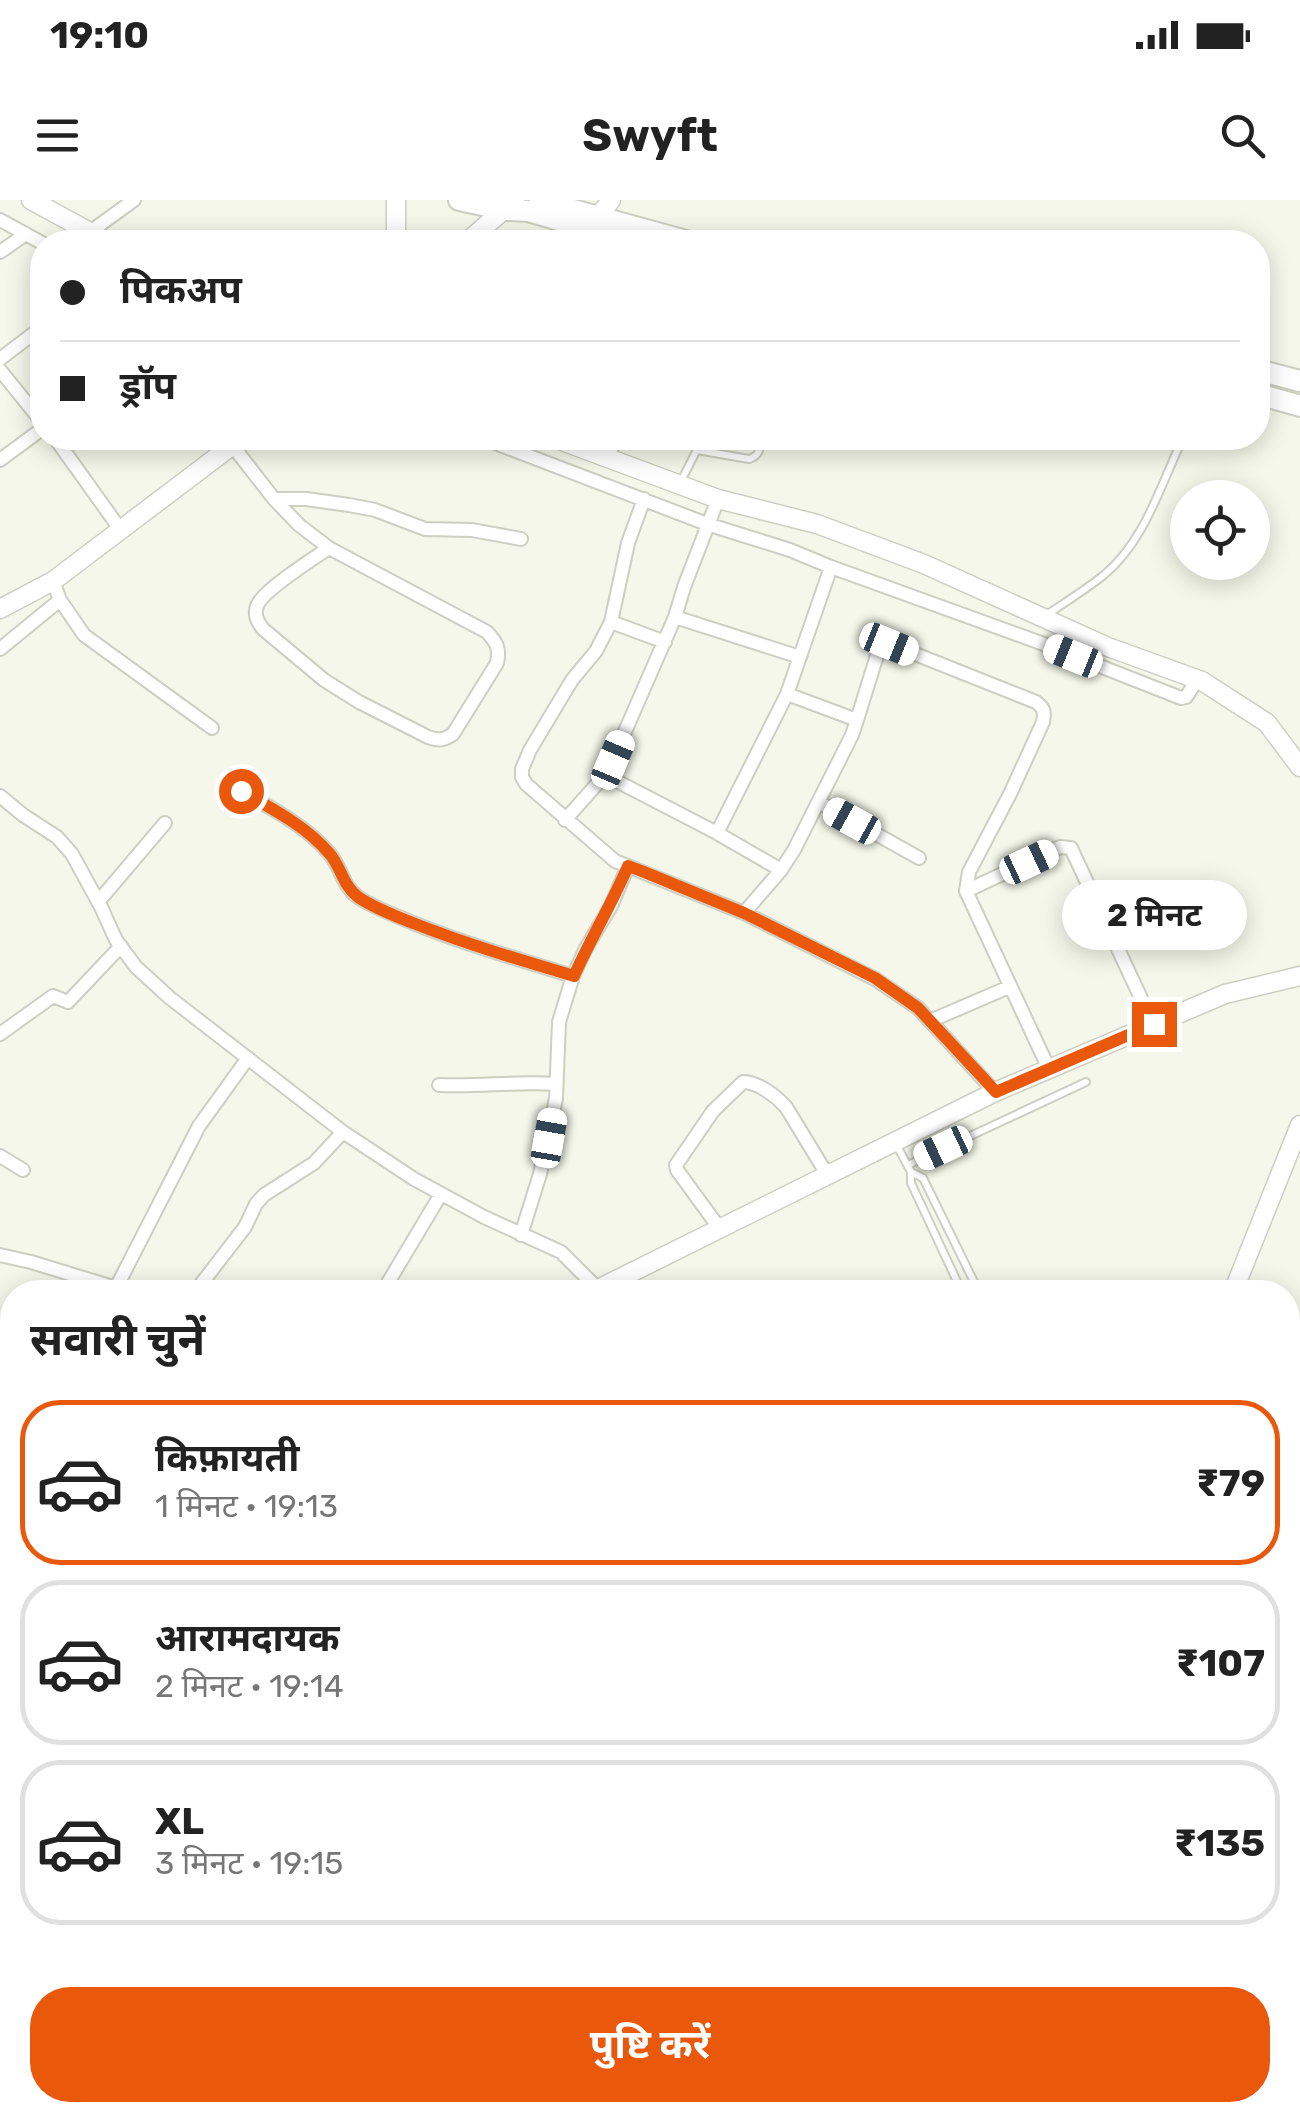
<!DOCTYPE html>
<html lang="hi">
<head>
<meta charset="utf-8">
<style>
	body { margin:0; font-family:Rubik,"Noto Sans Devanagari",sans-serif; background:#f6f6f6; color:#222; height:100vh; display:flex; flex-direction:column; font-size:38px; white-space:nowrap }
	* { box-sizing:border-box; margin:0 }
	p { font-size:32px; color:#767676 }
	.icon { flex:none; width:55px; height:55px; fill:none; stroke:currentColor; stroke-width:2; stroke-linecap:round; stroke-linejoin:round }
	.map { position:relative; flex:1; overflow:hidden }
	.side { position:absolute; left:0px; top:1080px; width:1300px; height:842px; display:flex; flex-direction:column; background:#fff; border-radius:40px 40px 0 0; box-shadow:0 5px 25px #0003 }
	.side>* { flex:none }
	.hud { position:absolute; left:30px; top:30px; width:1240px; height:220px; border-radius:40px; box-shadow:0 5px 25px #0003; display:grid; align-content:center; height:220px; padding:0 30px; background:#fff }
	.controls { position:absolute; left:1170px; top:280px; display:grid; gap:20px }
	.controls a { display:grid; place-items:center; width:100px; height:100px; border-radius:50%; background:#fff; box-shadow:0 5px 25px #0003; font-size:50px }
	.end { position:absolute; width:45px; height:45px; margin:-22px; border:12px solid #ea580c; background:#fff; box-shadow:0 0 0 5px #fff }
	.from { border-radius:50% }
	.bubble { position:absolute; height:70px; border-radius:35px; background:#fff; box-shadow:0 5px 25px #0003; font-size:32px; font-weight:700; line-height:70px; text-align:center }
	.car { position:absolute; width:30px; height:60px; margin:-30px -15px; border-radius:12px; box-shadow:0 0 8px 2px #0007; background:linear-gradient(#fff 24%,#345 0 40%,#fff 0 76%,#345 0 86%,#fff 0) }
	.hud b { display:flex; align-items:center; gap:35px; height:95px; font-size:38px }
	.hud b+b { border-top:2px solid #e0e0e0 }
	.hud i { width:25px; height:25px; background:#222 }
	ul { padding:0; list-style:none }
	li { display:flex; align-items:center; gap:30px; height:165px; margin:0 20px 15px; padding:0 10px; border:5px solid #e0e0e0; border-radius:40px }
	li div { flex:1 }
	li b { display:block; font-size:38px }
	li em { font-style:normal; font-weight:700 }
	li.current { border-color:#ea580c }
	li>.icon { width:90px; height:90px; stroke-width:1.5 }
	h2 { padding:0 30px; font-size:45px; line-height:120px }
	.action { display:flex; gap:20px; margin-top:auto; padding:20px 30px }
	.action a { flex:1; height:115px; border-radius:40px; background:#ea580c; color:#fff; font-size:40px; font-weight:700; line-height:115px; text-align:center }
	.status { display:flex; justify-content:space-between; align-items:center; height:70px; padding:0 50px; background:#fff; direction:ltr }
	.status svg { height:28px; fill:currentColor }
	header { display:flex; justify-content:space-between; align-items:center; height:130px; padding:0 30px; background:#fff; font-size:45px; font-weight:700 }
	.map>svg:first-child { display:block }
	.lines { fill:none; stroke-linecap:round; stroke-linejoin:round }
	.lane-casing { stroke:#cccfc1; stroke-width:10 }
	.street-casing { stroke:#cccfc1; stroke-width:16 }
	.secondary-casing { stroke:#cccfc1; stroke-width:21 }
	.primary-casing { stroke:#cccfc1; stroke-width:24 }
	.lane { stroke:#fff; stroke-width:6 }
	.street { stroke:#fff; stroke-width:12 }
	.secondary { stroke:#fff; stroke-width:18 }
	.primary { stroke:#fff; stroke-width:20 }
	.route { stroke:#ea580c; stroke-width:12 }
</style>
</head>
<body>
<div class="status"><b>19:10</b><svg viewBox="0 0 49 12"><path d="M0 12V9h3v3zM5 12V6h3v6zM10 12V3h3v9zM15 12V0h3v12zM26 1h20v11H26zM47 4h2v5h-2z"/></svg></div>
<header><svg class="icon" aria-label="menu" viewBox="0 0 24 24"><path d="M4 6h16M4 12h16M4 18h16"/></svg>Swyft<svg class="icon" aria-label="search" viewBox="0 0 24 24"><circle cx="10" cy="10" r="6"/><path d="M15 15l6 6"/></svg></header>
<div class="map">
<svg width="1300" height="1922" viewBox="0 0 1300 1922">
	<rect width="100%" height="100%" fill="#f4f7e9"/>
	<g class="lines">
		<g class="lane-casing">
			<path id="lane" d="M697,250L749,259C760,256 760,248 761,238
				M609,257L622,238
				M681,281L703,238
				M1045,416C1064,403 1085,390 1104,375C1145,341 1161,284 1183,238
				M896,944L911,972V983L962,1092
				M908,965L1086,882
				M911,972L923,978L979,1092
				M861,1922L867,1910"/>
		</g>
		<g class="street-casing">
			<path id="street" d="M0,20L42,43
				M90,32L134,0
				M0,52L26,34
				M0,159L42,127
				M0,170L42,222
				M55,238L120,329
				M482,238L707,324L790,350L831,367L787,494L717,633L605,575
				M232,245L274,299L299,325L329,348L487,432C497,443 500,448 497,463L453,534C444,540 439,541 428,537L359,502L324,480L263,429C257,421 254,415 257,406C262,391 314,358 329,348
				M0,260L42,229
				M274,299H306L349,305L375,310L425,329L472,330L521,339
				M831,367L1041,443L1181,498L1186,497L1198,479
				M60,400L84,435L212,528
				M675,417L800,457
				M611,422L628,343L644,299
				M665,442L611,422L596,451L572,480L530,550L522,569V577L526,584L615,661L744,713L875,779L918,808L995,892
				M0,449L60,400L53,381
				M857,520L879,449L885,442L1036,502C1044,508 1045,512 1043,522L1010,594L969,672L966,691L1049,869
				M241,591C271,608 306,626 329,653C341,666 342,686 358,697C374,708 395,715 413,723C465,744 520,760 573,776
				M0,596L23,615L57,637L72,654L101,707L116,740L136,767L170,798L343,932L414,979L484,1017L561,1052L598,1089
				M819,602L919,658
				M565,620L605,575L613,559L675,417L684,387L718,299
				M717,633L781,670
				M966,691L1060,647L1071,648L1153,824
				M98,702L165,623
				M744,713L781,670L794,650L852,535L857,520L787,494
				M930,821L1009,787
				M0,834L53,796L68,802L121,746
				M439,885C478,887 517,881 556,884
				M0,956L23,970
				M720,1029L677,970L676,965L713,911L743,882C758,882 776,896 786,907L828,976
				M521,1035L540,974L556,898L559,822L573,776L586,748L611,706L628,666
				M0,1055L31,1062L116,1088L121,1092
				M386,1086L441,994
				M116,1088L199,926L248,858
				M195,1092L245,1027L256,1004L264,995L314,963L343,932
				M0,1211H12
				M0,1317L12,1327
				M1288,1558L1300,1532
				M1288,1703L1300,1707
				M1288,1767L1300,1771
				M0,1835L12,1814
				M1288,1889L1300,1861
				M327,1910L346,1922
				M664,1910L686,1922
				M1031,1910L1062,1922
				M0,1912L17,1922
				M184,1922L190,1910
				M776,1922L783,1910
				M999,1922L1005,1910
				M1100,1922L1105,1910
				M1181,1922L1186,1910
				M1272,1922L1278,1910"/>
		</g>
		<g class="secondary-casing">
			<path id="secondary" d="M31,0L108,42
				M396,0V42
				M593,29L599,16L611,0
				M467,42L515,0
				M554,238L718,299L817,324L924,364L1108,447L1202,481L1267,523L1300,567
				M0,409L53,381L242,238
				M592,1092L995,892L1225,794L1300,776
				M1233,1092L1300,925
				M0,1278L12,1270
				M1288,1449L1300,1451
				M540,1922L548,1910"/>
		</g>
		<g class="primary-casing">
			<path id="primary" d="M459,0L506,10L528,11L634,42
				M540,1L690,42
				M1258,170L1300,181
				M1258,194L1300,206"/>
		</g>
		<use href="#lane" class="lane"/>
		<use href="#street" class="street"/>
		<use href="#secondary" class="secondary"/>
		<use href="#primary" class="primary"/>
	</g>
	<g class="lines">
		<path class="route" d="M241,591C271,608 306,626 329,653C341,666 342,685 358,697C374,708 395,716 413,723C466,744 520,760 574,776C591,738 612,704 628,666L644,672L744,713L875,778L918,808L996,892L1154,824"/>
	</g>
</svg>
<div class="controls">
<a><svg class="icon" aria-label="locate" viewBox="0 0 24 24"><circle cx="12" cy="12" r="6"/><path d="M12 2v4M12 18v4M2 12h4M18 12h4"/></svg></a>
</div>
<i class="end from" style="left:241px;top:591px"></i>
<i class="end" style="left:1154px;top:824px"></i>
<div class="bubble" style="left:1062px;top:680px;width:185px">2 मिनट</div>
<i class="car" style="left:889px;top:444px;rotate:112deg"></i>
<i class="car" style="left:1073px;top:456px;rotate:292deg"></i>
<i class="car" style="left:613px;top:560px;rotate:23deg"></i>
<i class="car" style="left:852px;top:621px;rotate:299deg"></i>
<i class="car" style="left:1029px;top:662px;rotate:65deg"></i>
<i class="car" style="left:549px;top:938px;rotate:10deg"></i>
<i class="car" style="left:943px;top:948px;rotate:245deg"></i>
<div class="hud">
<b><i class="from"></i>पिकअप</b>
<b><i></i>ड्रॉप</b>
</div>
<section class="side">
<h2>सवारी चुनें</h2>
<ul>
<li class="current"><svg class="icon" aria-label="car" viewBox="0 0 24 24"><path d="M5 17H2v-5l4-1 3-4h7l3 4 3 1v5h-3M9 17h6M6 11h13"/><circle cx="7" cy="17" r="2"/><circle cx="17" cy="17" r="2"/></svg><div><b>किफ़ायती</b><p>1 मिनट · 19:13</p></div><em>₹79</em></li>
<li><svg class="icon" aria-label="car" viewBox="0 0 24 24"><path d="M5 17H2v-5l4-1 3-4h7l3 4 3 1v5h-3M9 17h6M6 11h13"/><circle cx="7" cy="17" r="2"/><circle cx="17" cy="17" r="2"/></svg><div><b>आरामदायक</b><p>2 मिनट · 19:14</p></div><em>₹107</em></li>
<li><svg class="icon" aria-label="car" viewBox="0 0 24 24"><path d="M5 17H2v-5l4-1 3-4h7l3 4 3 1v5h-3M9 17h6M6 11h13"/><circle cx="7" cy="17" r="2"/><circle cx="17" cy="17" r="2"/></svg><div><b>XL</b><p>3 मिनट · 19:15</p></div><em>₹135</em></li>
</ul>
<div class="action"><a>पुष्टि करें</a></div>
</section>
</div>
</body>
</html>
